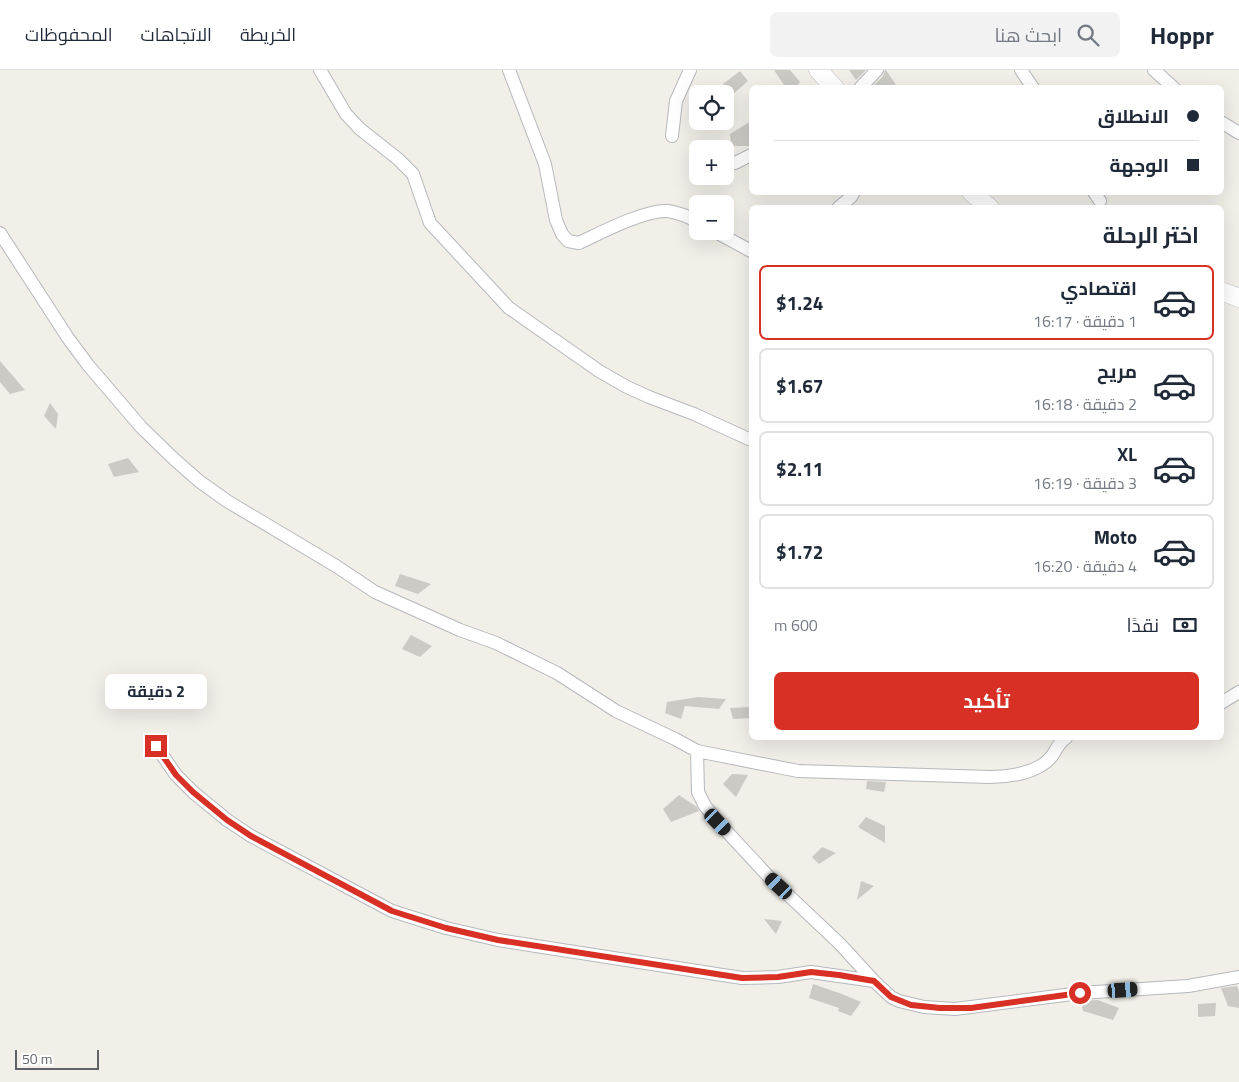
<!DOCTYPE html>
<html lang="ar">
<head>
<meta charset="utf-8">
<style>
	body { margin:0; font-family:"Titillium Web",Cairo,sans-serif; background:#f2f2f3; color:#1f2937; direction:rtl; height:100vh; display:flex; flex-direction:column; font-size:19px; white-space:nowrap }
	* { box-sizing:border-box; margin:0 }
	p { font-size:16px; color:#747a83 }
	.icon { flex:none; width:28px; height:28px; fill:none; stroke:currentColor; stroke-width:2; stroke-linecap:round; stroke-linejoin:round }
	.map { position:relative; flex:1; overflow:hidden; direction:ltr }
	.side { position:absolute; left:749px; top:135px; width:475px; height:535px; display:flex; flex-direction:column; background:#fff; border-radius:8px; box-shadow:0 5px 20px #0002; direction:rtl }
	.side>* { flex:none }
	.top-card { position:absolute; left:749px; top:15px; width:475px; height:110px; border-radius:8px; box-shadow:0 5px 20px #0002; direction:rtl; display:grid; align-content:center; height:110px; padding:0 25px; background:#fff }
	.buttons { position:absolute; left:689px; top:15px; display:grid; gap:10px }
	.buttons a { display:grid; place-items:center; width:45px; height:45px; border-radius:8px; background:#fff; box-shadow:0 5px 20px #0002; font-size:25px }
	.scale { position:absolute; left:15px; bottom:12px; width:84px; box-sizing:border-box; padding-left:5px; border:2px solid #5f6368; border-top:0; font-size:14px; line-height:18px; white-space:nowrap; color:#5f6368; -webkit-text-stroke:4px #fff; paint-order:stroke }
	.end { position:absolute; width:22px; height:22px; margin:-11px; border:6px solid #d93025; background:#fff; box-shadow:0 0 0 2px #fff }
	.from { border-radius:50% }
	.bubble { position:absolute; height:35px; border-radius:8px; background:#fff; box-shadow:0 5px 20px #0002; font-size:16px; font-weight:700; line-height:35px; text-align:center; direction:rtl }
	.car { position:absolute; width:15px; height:30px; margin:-15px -8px; border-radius:6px; box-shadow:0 0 4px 1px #0007; background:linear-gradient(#222 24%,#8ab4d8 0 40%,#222 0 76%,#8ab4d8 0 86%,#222 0) }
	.top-card b { display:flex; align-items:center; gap:18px; height:48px; font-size:19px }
	.top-card b+b { border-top:1px solid #e0e1e3 }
	.top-card i { width:12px; height:12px; background:#1f2937 }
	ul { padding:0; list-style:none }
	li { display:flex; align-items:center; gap:15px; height:75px; margin:0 10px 8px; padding:0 15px; border:2px solid #e0e1e3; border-radius:8px }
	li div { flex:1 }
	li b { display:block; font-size:19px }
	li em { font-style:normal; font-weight:700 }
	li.on { border-color:#d93025 }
	li>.icon { width:45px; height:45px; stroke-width:1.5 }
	h2 { padding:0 25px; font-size:22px; line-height:60px }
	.pay { display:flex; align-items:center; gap:12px; height:55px; padding:0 25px; font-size:19px }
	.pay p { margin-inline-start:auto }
	.primary-button { display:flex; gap:10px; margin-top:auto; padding:10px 25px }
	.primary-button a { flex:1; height:58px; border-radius:8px; background:#d93025; color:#fff; font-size:20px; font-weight:700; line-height:58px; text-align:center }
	header { display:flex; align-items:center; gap:30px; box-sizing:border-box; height:70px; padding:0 25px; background:#fff; border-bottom:1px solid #e0e1e3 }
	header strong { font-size:24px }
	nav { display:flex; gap:28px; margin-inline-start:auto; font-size:18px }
	.search { width:350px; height:45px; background:#f2f2f3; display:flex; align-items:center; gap:12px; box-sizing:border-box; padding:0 18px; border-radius:8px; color:#747a83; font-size:19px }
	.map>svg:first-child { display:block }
	.building { fill:#cccac5 }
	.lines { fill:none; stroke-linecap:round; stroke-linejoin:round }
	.street-casing { stroke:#b5b8bc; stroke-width:14 }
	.secondary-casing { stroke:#b6babf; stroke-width:19 }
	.street { stroke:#fff; stroke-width:12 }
	.secondary { stroke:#fff; stroke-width:18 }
	.route { stroke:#d93025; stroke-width:6 }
</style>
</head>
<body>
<header>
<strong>Hoppr</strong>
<div class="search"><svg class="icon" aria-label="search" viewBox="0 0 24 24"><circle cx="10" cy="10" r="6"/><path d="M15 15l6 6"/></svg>ابحث هنا</div>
<nav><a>الخريطة</a><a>الاتجاهات</a><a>المحفوظات</a></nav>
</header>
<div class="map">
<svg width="1239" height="1012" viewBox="0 0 1239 1012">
	<rect width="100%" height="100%" fill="#f1efe8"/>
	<path class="building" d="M774,0H790L800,12L795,18H786Z
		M849,0H866L856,10Z
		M885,0H886L898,18H875L874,15L883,6Z
		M740,1L748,11L732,25L723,14Z
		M751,51V73L749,76H731L730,64Z
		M0,291L25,320L10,324L0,312Z
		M50,333L58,344L56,359L44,346Z
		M128,388L139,402L114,407L108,394Z
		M400,504L431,514L418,524L395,516Z
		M411,565L432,576L420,587L402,579Z
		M698,627L726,629L719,639L685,636L681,649L665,643L667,632Z
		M751,637V648L733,649L730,638Z
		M732,704L748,705L736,727L723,714Z
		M867,711L886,712L884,722L866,719Z
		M679,725L697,737L699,741L671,752L663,739Z
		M866,747L885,756V773L858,757Z
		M822,777L836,783L819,794L812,787Z
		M861,811L874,816L857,830Z
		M764,849L782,851L776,864Z
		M813,914L842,924L861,932L851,946L838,941L839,938L809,928Z
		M1237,916L1239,921V938L1228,936L1221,918Z
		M1098,930L1119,938L1113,950L1083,941L1081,931Z
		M1216,933L1215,946L1198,947V934Z"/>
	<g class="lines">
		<g class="street-casing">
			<path id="street" d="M320,0L346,44L360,59L398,89L413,104L430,153L509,238L599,301L627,317L649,327L694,344L751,370
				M509,0L545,94L556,150L562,164L568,171L579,173C600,163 646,139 668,141C679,143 688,146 698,152
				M1021,0L1033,18
				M1154,0L1174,18
				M860,18L877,0
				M1221,52L1239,63
				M672,66L676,31L690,0
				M735,93L751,85
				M1094,122L1100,131
				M838,138L851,127L854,122
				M714,161L751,181
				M0,163L68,268L88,295L141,357L174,389L199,411L227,431L336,496L375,522L460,560L496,573L557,603L616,641L675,669L697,681L798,701L990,707C1009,707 1039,703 1052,686C1057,679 1059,672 1066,668
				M1221,633L1239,622
				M156,676L176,705L193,722L227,750L251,766L392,841L446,858L498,870L742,908L778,907L811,902L874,911
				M697,681L698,722L705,736L718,752L768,806L839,873L874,911L891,927L899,931L924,937L955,939L1080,923L1188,916L1239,907"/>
		</g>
		<g class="secondary-casing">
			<path id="secondary" d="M818,0L835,18
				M971,122L990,138
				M1221,221L1239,228"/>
		</g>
		<use href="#street" class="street"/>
		<use href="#secondary" class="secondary"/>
	</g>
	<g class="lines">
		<path class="route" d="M156,676L176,705L193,722L227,750L251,766L392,841L446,858L498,870L742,908L778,907L811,902L839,905L874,911L891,927L911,935L940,938H971L1080,923"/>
	</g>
</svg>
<div class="buttons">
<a><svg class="icon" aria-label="locate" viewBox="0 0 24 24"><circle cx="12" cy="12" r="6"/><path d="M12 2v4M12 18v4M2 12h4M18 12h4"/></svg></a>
<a>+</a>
<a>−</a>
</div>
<div class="scale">50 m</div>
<i class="end from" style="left:1080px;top:923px"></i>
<i class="end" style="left:156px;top:676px"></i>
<div class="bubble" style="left:105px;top:604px;width:102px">2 دقيقة</div>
<i class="car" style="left:718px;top:752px;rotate:136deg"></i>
<i class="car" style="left:779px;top:816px;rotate:313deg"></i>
<i class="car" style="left:1123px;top:920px;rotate:86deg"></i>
<div class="top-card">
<b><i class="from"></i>الانطلاق</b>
<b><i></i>الوجهة</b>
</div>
<section class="side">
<h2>اختر الرحلة</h2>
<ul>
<li class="on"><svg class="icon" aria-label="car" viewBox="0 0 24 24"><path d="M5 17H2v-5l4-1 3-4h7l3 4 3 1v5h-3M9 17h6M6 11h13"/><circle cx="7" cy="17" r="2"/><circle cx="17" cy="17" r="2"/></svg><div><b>اقتصادي</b><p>1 دقيقة · 16:17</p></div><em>$1.24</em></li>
<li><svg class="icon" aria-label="car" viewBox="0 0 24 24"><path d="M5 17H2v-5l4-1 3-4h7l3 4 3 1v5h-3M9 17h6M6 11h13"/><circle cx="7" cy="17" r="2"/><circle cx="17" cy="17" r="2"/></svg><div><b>مريح</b><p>2 دقيقة · 16:18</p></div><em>$1.67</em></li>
<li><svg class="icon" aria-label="car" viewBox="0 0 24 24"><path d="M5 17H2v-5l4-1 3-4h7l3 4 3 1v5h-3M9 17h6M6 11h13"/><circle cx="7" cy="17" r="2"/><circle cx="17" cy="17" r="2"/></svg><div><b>XL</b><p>3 دقيقة · 16:19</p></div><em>$2.11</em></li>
<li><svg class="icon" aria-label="car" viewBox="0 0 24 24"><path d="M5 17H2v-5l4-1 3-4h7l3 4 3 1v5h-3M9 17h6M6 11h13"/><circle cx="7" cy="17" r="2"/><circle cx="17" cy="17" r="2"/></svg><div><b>Moto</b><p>4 دقيقة · 16:20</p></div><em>$1.72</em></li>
</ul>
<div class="pay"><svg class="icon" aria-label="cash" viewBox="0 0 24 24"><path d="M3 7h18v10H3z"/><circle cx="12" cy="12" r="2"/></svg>نقدًا<p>600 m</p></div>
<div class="primary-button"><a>تأكيد</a></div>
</section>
</div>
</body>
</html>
